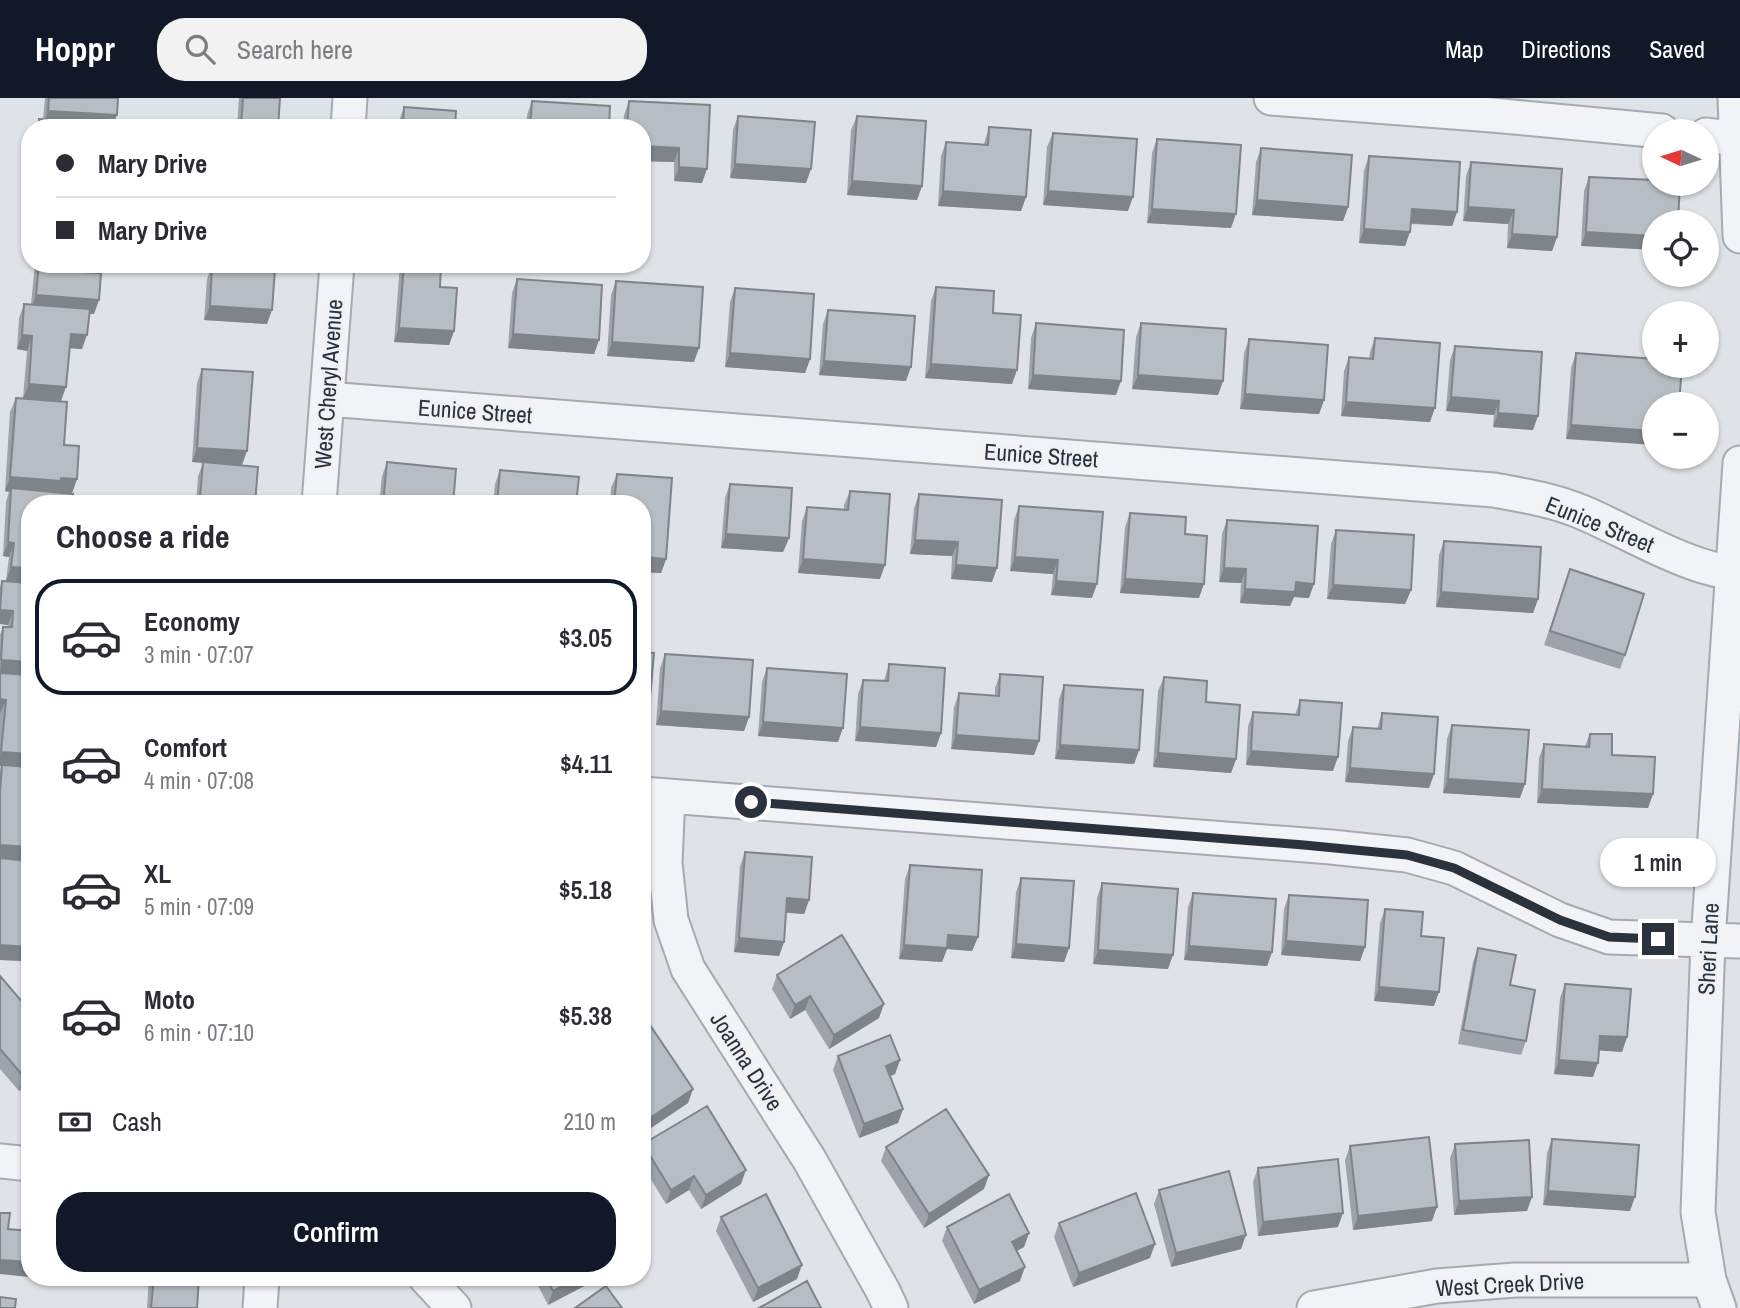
<!DOCTYPE html>
<html lang="en">
<head>
<meta charset="utf-8">
<style>
	body { margin:0; font-family:"Archivo Narrow",sans-serif; background:#f2f2f3; color:#2b2b33; height:100vh; display:flex; flex-direction:column; font-size:26px; white-space:nowrap }
	* { box-sizing:border-box; margin:0 }
	p { font-size:23px; color:#7c7c81 }
	.icon { flex:none; width:38px; height:38px; fill:none; stroke:currentColor; stroke-width:2; stroke-linecap:round; stroke-linejoin:round }
	.map { position:relative; flex:1; overflow:hidden }
	.details { position:absolute; left:21px; top:397px; width:630px; height:791px; display:flex; flex-direction:column; background:#fff; border-radius:28px; box-shadow:0 2px 5px #0004 }
	.details>* { flex:none }
	.guide { position:absolute; left:21px; top:21px; width:630px; height:154px; border-radius:28px; box-shadow:0 2px 5px #0004; display:grid; align-content:center; height:154px; padding:0 35px; background:#fff }
	.needle { width:46px; rotate:274deg }
	.fabs { position:absolute; left:1642px; top:21px; display:grid; gap:14px }
	.fabs a { display:grid; place-items:center; width:77px; height:77px; border-radius:50%; background:#fff; box-shadow:0 2px 5px #0004; font-size:35px }
	.end { position:absolute; width:32px; height:32px; margin:-16px; border:9px solid #29323d; background:#fff; box-shadow:0 0 0 4px #fff }
	.from { border-radius:50% }
	.bubble { position:absolute; height:49px; border-radius:24px; background:#fff; box-shadow:0 2px 5px #0004; font-size:23px; font-weight:600; line-height:49px; text-align:center }
	.guide b { display:flex; align-items:center; gap:24px; height:66px; font-size:26px }
	.guide b+b { border-top:2px solid #e1e1e2 }
	.guide i { width:18px; height:18px; background:#2b2b33 }
	ul { padding:0; list-style:none }
	li { display:flex; align-items:center; gap:21px; height:116px; margin:0 14px 10px; padding:0 21px; border:4px solid transparent; border-radius:28px }
	li div { flex:1 }
	li b { display:block; font-size:26px }
	li em { font-style:normal; font-weight:600 }
	li.current { border-color:#111827 }
	li>.icon { width:63px; height:63px; stroke-width:1.5 }
	h2 { padding:0 35px; font-size:32px; line-height:84px }
	.pay { display:flex; align-items:center; gap:18px; height:77px; padding:0 35px; font-size:26px }
	.pay p { margin-inline-start:auto }
	.action { display:flex; gap:14px; margin-top:auto; padding:14px 35px }
	.action a { flex:1; height:80px; border-radius:28px; background:#111827; color:#fff; font-size:28px; font-weight:600; line-height:80px; text-align:center }
	header { display:flex; align-items:center; gap:42px; box-sizing:border-box; height:98px; padding:0 35px; background:#111827; color:#fff }
	header strong { font-size:33px }
	nav { display:flex; gap:38px; margin-inline-start:auto; font-size:24px }
	.search { width:490px; height:63px; background:#f2f2f3; display:flex; align-items:center; gap:18px; box-sizing:border-box; padding:0 24px; border-radius:28px; color:#7c7c81; font-size:26px }
	.map>svg:first-child { display:block }
	.lines { fill:none; stroke-linecap:round; stroke-linejoin:round }
	.minor-casing { stroke:#a5aab1; stroke-width:37 }
	.minor { stroke:#f1f3f6; stroke-width:33 }
	.wall { fill:#9da3a8 }
	.shaded-wall { fill:#7f8488 }
	.building { fill:#b6bdc3; stroke:#7f8488; stroke-width:2 }
	.route { stroke:#29323d; stroke-width:9 }
	.labels { text-anchor:middle; dominant-baseline:central; stroke-width:5; stroke-linejoin:round; paint-order:stroke }
	.street-label { font-size:23px; fill:#29323d; stroke:#eef1f5 }
</style>
</head>
<body>
<header>
<strong>Hoppr</strong>
<div class="search"><svg class="icon" aria-label="search" viewBox="0 0 24 24"><circle cx="10" cy="10" r="6"/><path d="M15 15l6 6"/></svg>Search here</div>
<nav><a>Map</a><a>Directions</a><a>Saved</a></nav>
</header>
<div class="map">
<svg width="1740" height="1210" viewBox="0 0 1740 1210">
	<rect width="100%" height="100%" fill="#dfe3e7"/>
	<g class="lines">
		<g class="minor-casing">
			<path id="minor" d="M1271,0L1492,17L1662,33
				M1735,0L1740,138
				M348,30L350,0
				M1706,37L1740,41
				M327,301L1494,392C1526,398 1554,402 1584,415C1627,433 1693,474 1740,475
				M319,406L337,166
				M642,696L1331,749L1407,757L1454,770L1560,822L1609,839L1740,843
				M668,698L665,765L671,822L688,871L809,1061L883,1193L891,1210
				M0,1063L30,1066
				M426,1180L454,1210
				M260,1210L262,1180
				M1314,1210L1437,1188L1515,1182H1709
				M1719,1210L1709,1182L1698,1114L1708,843L1740,365"/>
		</g>
		<use href="#minor" class="minor"/>
	</g>
	<path class="wall" d="M45,0H118L112,30H36L39,21L43,22Z
		M239,0H280L278,30H237Z
		M532,3L609,30H526L527,17Z
		M629,3L710,7L702,85L674,83V64L642,63V30H623L624,17Z
		M404,9L455,30H399V23Z
		M738,18L806,85L730,80L733,32Z
		M857,18L922,88L917,102L847,97L851,32Z
		M989,29L1026,99L1021,113L938,108L941,58L946,44L984,46Z
		M1053,35L1128,113L1043,107L1047,49Z
		M1157,41L1231,130L1147,125L1152,55Z
		M1261,50L1348,109L1343,123L1252,117L1256,64Z
		M1369,58L1457,114L1452,128L1411,126L1405,148L1359,145L1364,72Z
		M1471,64L1557,139L1552,153L1507,150L1508,126L1463,123L1466,78Z
		M1589,79L1678,124L1581,148L1584,93Z
		M30,125V161H26L28,129Z
		M35,166H80V174L94,216L89,215L82,251L70,250L61,303L23,300L27,253L17,251L19,220L24,206H31Z
		M400,166H441L440,189L454,233L449,247L394,244Z
		M212,167L267,226L204,222L207,181Z
		M517,181L599,242L594,256L508,250L512,195Z
		M616,183L694,264L607,258L611,197Z
		M936,189L993,215L1012,286L925,280L931,203Z
		M735,190L810,261L805,275L725,269L730,204Z
		M828,212L906,283L819,277L823,226Z
		M1036,225L1116,297L1028,291L1031,240Z
		M1141,225L1223,283L1218,297L1132,291L1136,239Z
		M1375,240L1430,324L1341,318L1344,273L1349,259L1369,261L1370,254Z
		M1249,241L1324,302L1319,316L1240,311L1244,255Z
		M1455,248L1533,332L1493,329L1494,317L1446,313L1450,262Z
		M1576,255L1679,306L1566,341L1571,270Z
		M202,271L242,367L255,406H196L198,378L203,365L192,364L197,285Z
		M16,300L64,347L77,381L72,395L30,485L6,483L9,459L3,458L6,404L9,394L5,393L10,314Z
		M387,364L453,406H379L382,378Z
		M500,372L576,406H493L495,386Z
		M617,376L672,380L666,461L661,475L642,474V406H610L611,390Z
		M730,386L789,440L783,454L721,450L725,400Z
		M850,393L880,481L798,475L802,423L807,409L844,411V407Z
		M919,396L992,484L951,481L952,458L910,456L914,410Z
		M1019,408L1092,500L1051,497L1053,476L1010,473L1014,422Z
		M1130,415L1185,436L1199,500L1120,495L1125,429Z
		M1227,422L1309,500L1294,499L1290,508L1240,505L1241,485L1219,484L1222,436Z
		M1336,432L1411,492L1405,506L1327,501L1331,446Z
		M1444,443L1538,501L1533,515L1436,509L1439,457Z
		M2,483L30,485V856L27,855L24,863L0,862V672L1,668H0V537L3,529H7L8,527L0,526V489Z
		M1565,485L1625,557L1620,571L1544,547Z
		M665,556L749,619L744,633L656,627L660,570Z
		M889,566L941,635L936,649L855,643L858,596L863,582L884,583Z
		M767,570L838,644L758,638L762,584Z
		M1000,576L1039,643L1034,657L951,651L954,609L959,595L995,597V590Z
		M1164,579L1206,604L1236,661L1231,675L1153,669L1158,593Z
		M1064,587L1139,652L1134,666L1055,661L1059,601Z
		M1300,602L1333,673L1246,667L1248,628L1253,614L1295,617Z
		M1382,615L1434,676L1429,690L1345,684L1348,643L1353,629L1377,631Z
		M1452,627L1520,700L1443,695L1447,641Z
		M1590,636L1653,696L1648,710L1537,705L1539,660L1544,646L1585,648Z
		M745,754L809,802L804,816L786,815L784,844L779,858L734,854L740,768Z
		M910,767L978,839L972,853L947,851L942,864L899,861L905,781Z
		M1021,780L1069,850L1064,864L1011,860L1016,794Z
		M1102,785L1168,871L1093,866L1097,800Z
		M1193,795L1272,854L1267,868L1184,862L1188,809Z
		M1289,797L1365,849L1360,863L1281,857L1284,811Z
		M1385,811L1421,838L1434,908L1374,903L1380,825Z
		M1478,850L1510,887L1526,943L1521,957L1458,946L1473,864Z
		M777,877L879,920L829,951L805,912L790,921L772,891Z
		M0,878L30,913V984L19,993L0,971Z
		M1565,886L1627,939L1622,954L1599,952L1593,979L1554,976L1560,900Z
		M642,933L693,991L688,1005L642,1036Z
		M838,958L900,962L895,976L890,978L903,1011L898,1025L859,1040L833,972Z
		M1552,1041L1630,1113L1543,1107L1547,1055Z
		M643,1046L741,1086L701,1111L689,1092L666,1106L642,1067V1049Z
		M1455,1046L1527,1113L1454,1117L1450,1060Z
		M1350,1048L1432,1123L1353,1132L1345,1062Z
		M886,1049L984,1091L924,1130L881,1063Z
		M1258,1070L1338,1129L1258,1138L1253,1084Z
		M1159,1092L1241,1151L1171,1169L1154,1106Z
		M721,1119L797,1181L753,1204L716,1133Z
		M1059,1125L1150,1160L1073,1189L1054,1139Z
		M947,1129L1029,1135L1024,1149L1017,1153L1020,1183L974,1206L942,1143Z
		M149,1180H199L197,1210H147Z
		M534,1180H592L590,1185L548,1207Z"/>
	<path class="shaded-wall" d="M48,13L117,17L112,30H91L43,27Z
		M642,48L679,50L674,64L642,63Z
		M735,66L811,71L806,85L730,80Z
		M679,69L707,71L702,85L674,83Z
		M852,83L922,88L917,102L847,97Z
		M943,93L1026,99L1021,113L938,108Z
		M1048,93L1133,99L1128,113L1043,107Z
		M1257,102L1348,109L1343,123L1252,117Z
		M1468,109L1514,112L1508,126L1463,123Z
		M1152,111L1236,116L1231,130L1147,125Z
		M1412,111L1457,114L1452,128L1407,125Z
		M1364,131L1410,134L1405,148L1359,145Z
		M1586,134L1654,138V152L1581,148Z
		M1512,136L1557,139L1552,153L1507,150Z
		M30,150V161H26Z
		M36,197L99,202L94,216L31,211Z
		M210,208L272,212L267,226L204,222Z
		M399,230L454,233L449,247L394,244Z
		M71,236L87,237L82,251L66,250Z
		M513,236L599,242L594,256L508,250Z
		M22,237L32,238L27,253L17,251Z
		M612,244L699,250L694,264L607,258Z
		M730,255L810,261L805,275L725,269Z
		M824,263L911,269L906,283L819,277Z
		M931,266L1017,272L1012,286L925,280Z
		M1033,277L1121,283L1116,297L1028,291Z
		M1138,277L1223,283L1218,297L1132,291Z
		M29,286L66,289L61,303L23,300Z
		M1245,296L1324,302L1319,316L1240,311Z
		M1451,299L1499,303L1494,317L1446,313Z
		M1346,304L1435,310L1430,324L1341,318Z
		M1498,315L1538,318L1533,332L1493,329Z
		M1571,327L1654,333V347L1566,341Z
		M197,350L247,353L242,367L192,364Z
		M10,379L61,380L77,381L72,395L11,390L9,394L5,393Z
		M200,400L216,401L214,406H198Z
		M726,436L789,440L783,454L721,450Z
		M915,442L958,444L952,458L910,456Z
		M8,444L14,445L9,459L3,458Z
		M642,459L666,461L661,475L642,474Z
		M1015,459L1058,462L1053,476L1010,473Z
		M803,461L885,467L880,481L798,475Z
		M956,467L997,470L992,484L951,481Z
		M11,469L30,470V485L6,483Z
		M1224,470L1246,471L1241,485L1219,484Z
		M1125,481L1204,486L1199,500L1120,495Z
		M1056,483L1097,486L1092,500L1051,497Z
		M1296,484L1314,486L1309,500L1294,499L1290,508L1240,505L1245,491Z
		M1333,487L1411,492L1405,506L1327,501Z
		M1441,494L1538,501L1533,515L1436,509Z
		M0,512L13,513L8,527L0,526Z
		M1,562L30,564V579L0,577Z
		M0,601L6,602L0,616Z
		M642,610L649,611L644,625H642Z
		M661,613L749,619L744,633L656,627Z
		M763,624L843,630L838,644L758,638Z
		M860,629L941,635L936,649L855,643Z
		M956,637L1039,643L1034,657L951,651Z
		M1060,647L1139,652L1134,666L1055,661Z
		M1251,653L1338,659L1333,673L1246,667Z
		M1,654L30,656V671L0,668V658Z
		M1158,655L1236,661L1231,675L1153,669Z
		M1350,670L1434,676L1429,690L1345,684Z
		M1448,681L1525,686L1520,700L1443,695Z
		M1542,691L1653,696L1648,710L1537,705Z
		M0,747L30,749V760L29,764L0,762Z
		M787,800L809,802L804,816L782,814Z
		M948,837L978,839L972,853L947,851L942,864L899,861L904,847Z
		M739,840L784,844L779,858L734,854Z
		M30,841V856L27,855L24,863L0,862V847Z
		M1286,843L1365,849L1360,863L1281,857Z
		M1016,846L1069,850L1064,864L1011,860Z
		M1189,848L1272,854L1267,868L1184,862Z
		M1098,852L1173,857L1168,871L1093,866Z
		M1379,889L1439,894L1434,908L1374,903Z
		M810,898L805,912L790,921L795,907Z
		M884,906L879,920L829,951L834,937Z
		M1600,938L1627,939L1622,954L1594,952Z
		M900,962L895,976L881,982L886,968Z
		M1559,962L1598,965L1593,979L1554,976Z
		M30,974V984L19,993L24,979Z
		M693,991L688,1005L642,1036L647,1022Z
		M903,1011L898,1025L859,1040L864,1026Z
		M746,1072L741,1086L701,1111L706,1097Z
		M989,1077L984,1091L924,1130L929,1116Z
		M694,1078L689,1092L666,1106L671,1092Z
		M1548,1093L1635,1099L1630,1113L1543,1107Z
		M1532,1099L1527,1113L1454,1117L1459,1103Z
		M1437,1109L1432,1123L1353,1132L1358,1118Z
		M1343,1115L1338,1129L1258,1138L1263,1124Z
		M1029,1135L1024,1149L1007,1158L1012,1144Z
		M1246,1137L1241,1151L1171,1169L1176,1155Z
		M1155,1146L1150,1160L1073,1189L1079,1175Z
		M0,1162L30,1164L29,1179L0,1176Z
		M802,1167L797,1181L753,1204L758,1190Z
		M1025,1169L1020,1183L974,1206L979,1192Z
		M578,1180H592L590,1185L548,1207L553,1193Z"/>
	<path class="building" d="M49,0H118L117,17L48,13Z
		M243,0H280L278,30H241Z
		M532,3L610,8L609,30H530Z
		M629,3L710,7L707,71L679,69V50L642,48V30H627Z
		M404,9L456,13L455,30H403Z
		M738,18L815,24L811,71L735,66Z
		M857,18L926,23L922,88L852,83Z
		M39,21L95,26V30H39Z
		M989,29L1031,32L1026,99L943,93L946,44L988,47Z
		M1053,35L1137,41L1133,99L1048,93Z
		M1157,41L1241,47L1236,116L1152,111Z
		M1261,50L1352,57L1348,109L1257,102Z
		M1369,58L1460,64L1457,114L1412,111L1410,134L1364,131Z
		M1471,64L1562,71L1557,139L1512,136L1514,112L1468,109Z
		M1589,79L1654,82V86H1680L1678,124H1654V138L1586,134Z
		M39,166H80V174L101,175L99,202L36,197Z
		M404,166H441L440,189L457,190L454,233L399,230Z
		M212,167L275,171L272,212L210,208Z
		M517,181L602,187L599,242L513,236Z
		M616,183L703,189L699,250L612,244Z
		M936,189L994,193L993,215L1021,217L1017,272L931,266Z
		M735,190L814,196L810,261L730,255Z
		M24,206L90,211L87,237L71,236L66,289L29,286L32,238L22,237Z
		M828,212L915,218L911,269L824,263Z
		M1036,225L1124,232L1121,283L1033,277Z
		M1141,225L1226,231L1223,283L1138,277Z
		M1375,240L1440,245L1435,310L1346,304L1349,259L1373,261Z
		M1249,241L1328,247L1324,302L1245,296Z
		M1455,248L1542,254L1538,318L1498,315L1499,303L1451,299Z
		M1576,255L1654,261V268H1682L1679,306H1654V333L1571,327Z
		M202,271L253,274L247,353L197,350Z
		M16,300L67,304L64,347L79,348L77,381L61,380V383L10,379Z
		M203,364L258,369L255,406H216V401L200,400Z
		M387,364L456,371L453,406L423,405V406H383Z
		M500,372L579,379L576,406H497Z
		M617,376L672,380L666,461L642,459V406H614Z
		M730,386L792,390L789,440L726,436Z
		M11,390L73,396L72,406H30V470L11,469L14,445L8,444Z
		M850,393L890,396L885,467L803,461L807,409L848,412Z
		M919,396L1002,402L997,470L956,467L958,444L915,442Z
		M1019,408L1103,414L1097,486L1056,483L1058,462L1015,459Z
		M1130,415L1186,419L1185,436L1207,438L1204,486L1125,481Z
		M1227,422L1318,428L1314,486L1296,484L1295,494L1245,491L1246,471L1224,470Z
		M1336,432L1414,437L1411,492L1333,487Z
		M1444,443L1541,449L1538,501L1441,494Z
		M1570,471L1644,496L1625,557L1550,533Z
		M2,483L30,485V564L1,562L3,529H12L13,513L0,512Z
		M642,554L654,555L649,611L642,610Z
		M665,556L753,562L749,619L661,613Z
		M889,566L945,570L941,635L860,629L863,582L888,583Z
		M767,570L847,576L843,630L763,624Z
		M0,575L30,577V656L1,654L6,602L0,601Z
		M1000,576L1043,579L1039,643L956,637L959,595L999,598Z
		M1164,579L1207,583L1206,604L1240,607L1236,661L1158,655Z
		M1064,587L1143,592L1139,652L1060,647Z
		M1300,602L1342,605L1338,659L1251,653L1253,614L1299,617Z
		M1382,615L1438,619L1434,676L1350,670L1353,629L1381,631Z
		M1452,627L1529,632L1525,686L1448,681Z
		M1590,636H1612V657L1655,659L1653,696L1542,691L1544,646L1589,649Z
		M2,667L30,669V749L0,747V694Z
		M745,754L812,759L809,802L787,800L784,844L739,840Z
		M0,760L30,763L29,849L0,847Z
		M910,767L982,772L978,839L948,837L947,850L904,847Z
		M1021,780L1074,783L1069,850L1016,846Z
		M1102,785L1178,791L1173,857L1098,852Z
		M1193,795L1276,801L1272,854L1189,848Z
		M1289,797L1368,802L1365,849L1286,843Z
		M1385,811L1423,814L1421,838L1444,840L1439,894L1379,889Z
		M842,837L884,906L834,937L810,898L795,907L777,877Z
		M1478,850L1516,857L1510,887L1535,892L1526,943L1463,932Z
		M0,878L30,913V974L24,979L0,951Z
		M1565,886L1631,891L1627,939L1600,938L1598,965L1559,962Z
		M650,927L693,991L647,1022L642,1015V933Z
		M890,937L900,962L886,968L903,1011L864,1026L838,958Z
		M707,1008L746,1072L706,1097L694,1078L671,1092L643,1046Z
		M946,1011L989,1077L929,1116L886,1049Z
		M1429,1039L1437,1109L1358,1118L1350,1048Z
		M1552,1041L1639,1047L1635,1099L1548,1093Z
		M1529,1042L1532,1099L1459,1103L1455,1046Z
		M1338,1061L1343,1115L1263,1124L1258,1070Z
		M1229,1073L1246,1137L1176,1155L1159,1092Z
		M1136,1095L1155,1146L1079,1175L1059,1125Z
		M766,1096L802,1167L758,1190L721,1119Z
		M1009,1096L1029,1135L1012,1144L1025,1169L979,1192L947,1129Z
		M0,1115H10L8,1131L30,1133V1164L0,1162Z
		M154,1180H199L197,1210H151Z
		M546,1180H578L553,1193Z
		M807,1183L821,1210H759Z
		M606,1188L622,1210H575Z
		M0,1199L16,1201L15,1210H0Z"/>
	<g class="lines">
		<path class="route" d="M751,704L1304,747L1407,757L1454,770L1560,822L1609,839L1658,841"/>
	</g>
	<g class="labels">
		<g class="street-label">
			<text transform="translate(328 286) rotate(-86)">West Cheryl Avenue</text>
			<text transform="translate(475 313) rotate(4)">Eunice Street</text>
			<text transform="translate(1041 357) rotate(4)">Eunice Street</text>
			<text transform="translate(1600 426) rotate(22)">Eunice Street</text>
			<text transform="translate(1708 851) rotate(-87)">Sheri Lane</text>
			<text transform="translate(747 963) rotate(57)">Joanna Drive</text>
			<text transform="translate(1510 1186) rotate(-3)">West Creek Drive</text>
		</g>
	</g>
</svg>
<div class="fabs">
<a><svg class="needle" viewBox="-14 -14 28 28"><path d="M0-13l5 13h-10z" fill="#e53935"/><path d="M0 13l5-13h-10z" fill="#7c7c81"/></svg></a>
<a><svg class="icon" aria-label="locate" viewBox="0 0 24 24"><circle cx="12" cy="12" r="6"/><path d="M12 2v4M12 18v4M2 12h4M18 12h4"/></svg></a>
<a>+</a>
<a>−</a>
</div>
<i class="end from" style="left:751px;top:704px"></i>
<i class="end" style="left:1658px;top:841px"></i>
<div class="bubble" style="left:1600px;top:740px;width:116px">1 min</div>
<div class="guide">
<b><i class="from"></i>Mary Drive</b>
<b><i></i>Mary Drive</b>
</div>
<section class="details">
<h2>Choose a ride</h2>
<ul>
<li class="current"><svg class="icon" aria-label="car" viewBox="0 0 24 24"><path d="M5 17H2v-5l4-1 3-4h7l3 4 3 1v5h-3M9 17h6M6 11h13"/><circle cx="7" cy="17" r="2"/><circle cx="17" cy="17" r="2"/></svg><div><b>Economy</b><p>3 min · 07:07</p></div><em>$3.05</em></li>
<li><svg class="icon" aria-label="car" viewBox="0 0 24 24"><path d="M5 17H2v-5l4-1 3-4h7l3 4 3 1v5h-3M9 17h6M6 11h13"/><circle cx="7" cy="17" r="2"/><circle cx="17" cy="17" r="2"/></svg><div><b>Comfort</b><p>4 min · 07:08</p></div><em>$4.11</em></li>
<li><svg class="icon" aria-label="car" viewBox="0 0 24 24"><path d="M5 17H2v-5l4-1 3-4h7l3 4 3 1v5h-3M9 17h6M6 11h13"/><circle cx="7" cy="17" r="2"/><circle cx="17" cy="17" r="2"/></svg><div><b>XL</b><p>5 min · 07:09</p></div><em>$5.18</em></li>
<li><svg class="icon" aria-label="car" viewBox="0 0 24 24"><path d="M5 17H2v-5l4-1 3-4h7l3 4 3 1v5h-3M9 17h6M6 11h13"/><circle cx="7" cy="17" r="2"/><circle cx="17" cy="17" r="2"/></svg><div><b>Moto</b><p>6 min · 07:10</p></div><em>$5.38</em></li>
</ul>
<div class="pay"><svg class="icon" aria-label="cash" viewBox="0 0 24 24"><path d="M3 7h18v10H3z"/><circle cx="12" cy="12" r="2"/></svg>Cash<p>210 m</p></div>
<div class="action"><a>Confirm</a></div>
</section>
</div>
</body>
</html>
